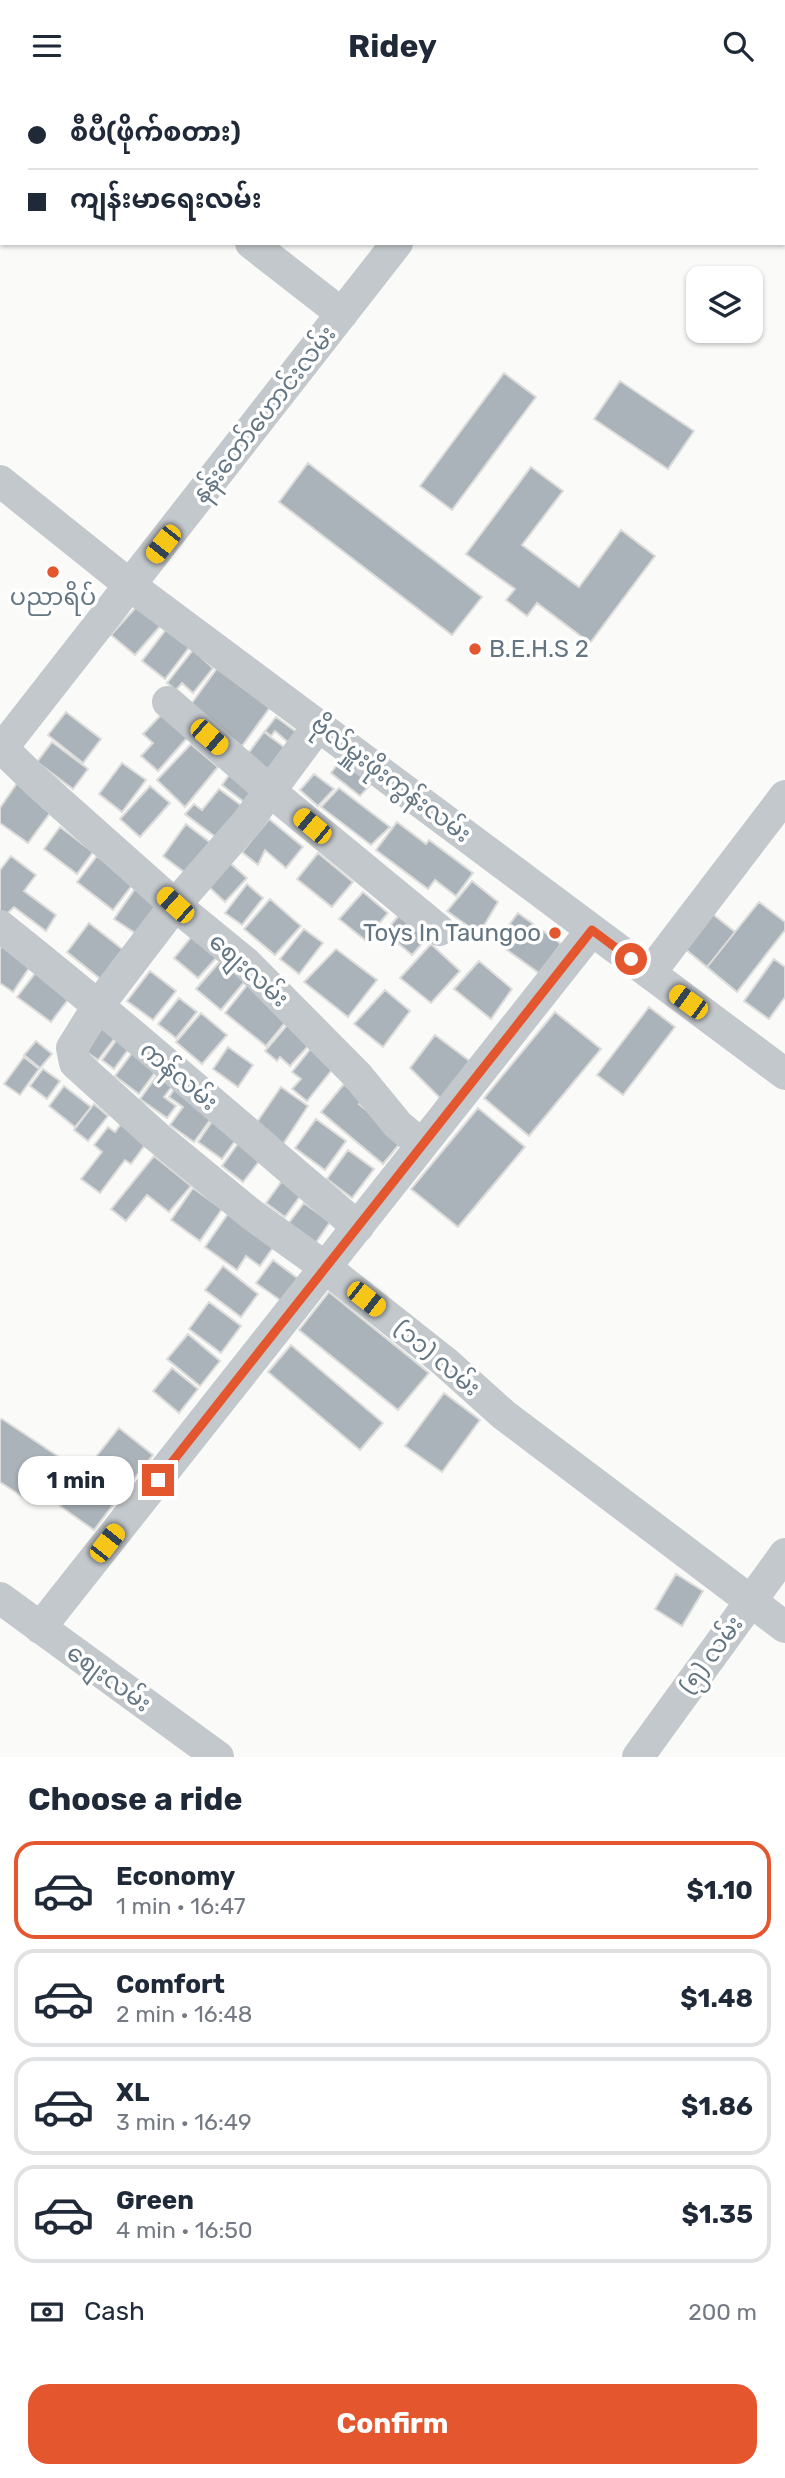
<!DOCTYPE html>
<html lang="en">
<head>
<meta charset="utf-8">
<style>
	body { margin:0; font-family:Rubik,"Noto Sans Myanmar",sans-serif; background:#f6f6f7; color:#1f2937; height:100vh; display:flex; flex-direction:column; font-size:26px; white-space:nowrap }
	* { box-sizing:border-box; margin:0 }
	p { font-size:23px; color:#747a83 }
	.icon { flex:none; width:38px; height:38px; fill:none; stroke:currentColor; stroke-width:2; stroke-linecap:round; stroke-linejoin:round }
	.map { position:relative; height:1666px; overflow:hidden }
	.sheet { display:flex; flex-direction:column; background:#fff; flex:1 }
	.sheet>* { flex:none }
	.top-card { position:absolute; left:0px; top:0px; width:786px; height:154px; box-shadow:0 2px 5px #0004; display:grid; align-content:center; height:154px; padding:0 28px; background:#fff }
	.fabs { position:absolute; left:686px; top:175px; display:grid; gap:14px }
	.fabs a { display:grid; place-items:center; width:77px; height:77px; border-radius:14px; background:#fff; box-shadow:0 2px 5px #0004; font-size:35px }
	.end { position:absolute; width:32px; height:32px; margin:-16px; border:9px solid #e4572e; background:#fff; box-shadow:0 0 0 4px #fff }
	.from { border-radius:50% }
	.bubble { position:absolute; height:49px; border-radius:21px; background:#fff; box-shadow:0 2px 5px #0004; font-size:23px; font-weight:700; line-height:49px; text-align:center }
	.car { position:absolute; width:21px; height:42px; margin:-21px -10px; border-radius:9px; box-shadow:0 0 5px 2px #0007; background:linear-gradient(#f5c518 24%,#345 0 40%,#f5c518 0 76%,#345 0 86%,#f5c518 0) }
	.top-card b { display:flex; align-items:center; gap:24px; height:66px; font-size:26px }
	.top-card b+b { border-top:2px solid #e0e1e3 }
	.top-card i { width:18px; height:18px; background:#1f2937 }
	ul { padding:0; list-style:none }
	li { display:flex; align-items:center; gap:21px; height:98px; margin:0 14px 10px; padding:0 14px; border:4px solid #e0e1e3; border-radius:21px }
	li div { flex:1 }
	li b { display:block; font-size:26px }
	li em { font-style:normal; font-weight:700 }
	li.current { border-color:#e4572e }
	li>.icon { width:63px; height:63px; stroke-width:1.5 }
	h2 { padding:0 28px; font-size:32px; line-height:84px }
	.pay { display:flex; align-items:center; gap:18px; height:77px; padding:0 28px; font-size:26px }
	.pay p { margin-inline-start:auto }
	.action { display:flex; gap:14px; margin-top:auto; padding:14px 28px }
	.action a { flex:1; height:80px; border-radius:21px; background:#e4572e; color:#fff; font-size:28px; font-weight:700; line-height:80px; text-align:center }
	header { display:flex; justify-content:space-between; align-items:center; height:91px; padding:0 28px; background:#fff; font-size:32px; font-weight:700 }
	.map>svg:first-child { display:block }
	.building { fill:#aab3b9; stroke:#dcdcda; stroke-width:2 }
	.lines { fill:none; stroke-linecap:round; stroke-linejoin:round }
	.minor { stroke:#c3c8cc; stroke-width:32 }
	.route { stroke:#e4572e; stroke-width:9 }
	.poi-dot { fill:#e4572e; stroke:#fff; stroke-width:2.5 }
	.labels { text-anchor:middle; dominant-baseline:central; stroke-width:7; stroke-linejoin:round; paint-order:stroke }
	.street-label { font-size:24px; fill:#657683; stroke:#fff }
	.poi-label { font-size:24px; fill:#657683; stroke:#fff }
</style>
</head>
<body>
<header><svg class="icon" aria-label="menu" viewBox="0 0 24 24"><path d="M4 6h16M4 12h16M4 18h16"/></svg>Ridey<svg class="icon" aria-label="search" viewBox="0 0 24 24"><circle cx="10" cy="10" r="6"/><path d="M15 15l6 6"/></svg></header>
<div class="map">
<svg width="785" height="1666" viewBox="0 0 785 1666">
	<rect width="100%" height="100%" fill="#fafaf8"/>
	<path class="building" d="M504,282L536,306L452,419L420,395Z
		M620,290L694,340L668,378L594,328Z
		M308,372L482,506L452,544L279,411Z
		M531,376L563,400L522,454L579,496L621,439L655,465L590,552L537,512L527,525L506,509L515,498L466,463Z
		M139,513L162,533L135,564L111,544Z
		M168,536L191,554L165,588L142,570Z
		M193,559L213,577L193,602L182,592L176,599L167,592Z
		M218,576L271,615L242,655L189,616Z
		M66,621L101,648L83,672L48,644Z
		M161,624L187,647L158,680L141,665L153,652L143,643Z
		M276,626L299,643L291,654L275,640L271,645L265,640Z
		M264,641L293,663L272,695L241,672Z
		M52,651L88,678L73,698L37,671Z
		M191,653L218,676L185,716L157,689Z
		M342,667L372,692L360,705L331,682Z
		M122,672L146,689L122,721L99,703Z
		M235,676L265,699L252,717L222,694Z
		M314,683L334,698L318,715L300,699Z
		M20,688L56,714L28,752L0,732V717Z
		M150,695L170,712L140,746L120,728Z
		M339,697L390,736L371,754L321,716Z
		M219,698L250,721L225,753L185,723L194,713L202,719Z
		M269,728L303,756L286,777L265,759L258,774L242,761Z
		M397,731L426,753L429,749L473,782L456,805L435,789L428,798L376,759Z
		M186,733L212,753L188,784L163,765Z
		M60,736L93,761L77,783L44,758Z
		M318,762L353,791L332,816L297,788Z
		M11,765L36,784L24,800L56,824L46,840L14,816L0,829V779Z
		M97,765L133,793L113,819L77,791Z
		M230,772L247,787L225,811L209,796Z
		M472,790L498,811L479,843L447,820Z
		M247,793L263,807L242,834L225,822Z
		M137,795L167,815L144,848L114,828Z
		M363,801L388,822L365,849L339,828Z
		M270,808L301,835L275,864L244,838Z
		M759,811L785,831V839L737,901L707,876Z
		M705,817L735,841L707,876L678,852Z
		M518,822L561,853L539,882L496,851Z
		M400,823L428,846L412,864L385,841Z
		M89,832L131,865L108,894L67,861Z
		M304,838L323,852L299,883L280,868Z
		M193,844L218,865L198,887L174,867Z
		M5,851L33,871L13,901L0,892V858Z
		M431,853L460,880L431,912L400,887Z
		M336,858L377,889L348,926L304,891Z
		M222,868L246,889L221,919L196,898Z
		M774,868L785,876V906L769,928L744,910Z
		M479,870L512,898L491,928L454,898Z
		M40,876L74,901L51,931L17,906Z
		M150,880L176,900L153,929L127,910Z
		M248,893L289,927L266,955L225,922Z
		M385,899L410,920L383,956L354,933Z
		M179,907L197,921L176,947L158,933Z
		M649,916L675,936L623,1004L597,984Z
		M555,921L601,958L529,1045L484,1007Z
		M201,922L227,944L202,973L176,951Z
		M98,928L118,943L98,969L78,955Z
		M288,933L310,953L290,975L280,966L277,970L265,960Z
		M435,944L475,974L447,1014L410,977Z
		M118,947L130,956L114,978L102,969Z
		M36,950L52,963L40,977L24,964Z
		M228,956L253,974L238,996L213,978Z
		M312,956L335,975L307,1010L292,998L301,988L292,981Z
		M135,958L159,976L139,1003L115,985Z
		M24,966L39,978L20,1004L4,993Z
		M43,978L60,990L47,1008L30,995Z
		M158,983L173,994L164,1006L176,1015L167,1027L140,1008Z
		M344,993L362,1009L359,1013L402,1050L383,1073L321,1021Z
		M177,994L216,1021L194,1051L170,1034L183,1016L169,1006Z
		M64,995L91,1016L75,1036L49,1015Z
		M281,996L308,1015L283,1053L255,1034Z
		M94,1013L108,1025L88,1050L74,1039Z
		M478,1017L525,1056L458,1136L411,1098Z
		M126,1026L148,1050L131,1073L125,1069L100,1102L81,1088L102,1061L94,1054L108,1036L115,1041Z
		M215,1026L240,1043L222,1068L198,1051Z
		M316,1028L346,1050L325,1079L295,1057Z
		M242,1047L264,1064L243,1091L222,1075Z
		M348,1059L374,1078L352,1107L327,1088Z
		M154,1065L191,1095L169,1121L147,1104L126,1130L111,1118Z
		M287,1083L306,1097L285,1126L266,1112Z
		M193,1097L222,1118L200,1150L171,1129Z
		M304,1112L330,1131L315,1153L288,1133Z
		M230,1120L277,1151L260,1175L246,1165L237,1179L205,1156Z
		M273,1169L304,1192L287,1214L256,1192Z
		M223,1175L258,1203L241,1226L205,1199Z
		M329,1201L429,1282L398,1319L299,1239Z
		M209,1211L241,1235L221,1262L189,1238Z
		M188,1243L220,1270L200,1295L167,1268Z
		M291,1254L383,1332L360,1359L268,1281Z
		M172,1277L198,1298L179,1322L153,1300Z
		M444,1302L480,1329L442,1381L405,1355Z
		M2,1328L59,1366L29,1410L0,1391V1329Z
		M119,1337L153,1364L129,1394L95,1367Z
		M84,1382L118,1407L94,1439L60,1415Z
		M676,1483L703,1500L682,1535L655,1518Z"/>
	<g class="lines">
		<path class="minor" d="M53,0L55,2
			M326,0L328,2
			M722,0L724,2
			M168,2L170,0
			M514,2L515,0
			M784,51L785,52
			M251,152L342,223
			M0,390L131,495L785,983
			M168,611L270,700L439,839
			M319,634L247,731L175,814L98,915L72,957L75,972L156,1045L251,1123L326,1177L445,1271L504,1324L785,1536
			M2,657L39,693L175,814L246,872L357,984L398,1034L422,1054
			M0,660L397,152
			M0,835C122,932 239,1035 358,1136
			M650,882L785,705
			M0,1507L218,1666
			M40,1537L592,839
			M638,1666L785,1463"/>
	</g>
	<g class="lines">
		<path class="route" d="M158,1389L592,839L631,868"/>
	</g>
	<g class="poi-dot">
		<circle cx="53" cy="481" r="7"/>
		<circle cx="475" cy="558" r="7"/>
		<circle cx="555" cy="842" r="7"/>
	</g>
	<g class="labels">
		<g class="street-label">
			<text transform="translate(264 323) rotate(-52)">နန်းတော်ဟောင်းလမ်း</text>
			<text transform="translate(391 688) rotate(37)">ဗိုလ်မှူးဖိုးကွန်းလမ်း</text>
			<text transform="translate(249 879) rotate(42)">စျေးလမ်း</text>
			<text transform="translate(179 985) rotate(40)">ကန်လမ်း</text>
			<text transform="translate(437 1267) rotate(40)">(၁၁) လမ်း</text>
			<text transform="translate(711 1564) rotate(-54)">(၅) လမ်း</text>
			<text transform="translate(109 1587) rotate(36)">စျေးလမ်း</text>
		</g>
		<g class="poi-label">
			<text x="53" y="506">ပညာရိပ်</text>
			<text x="489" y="558" text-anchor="start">B.E.H.S 2</text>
			<text x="541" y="842" text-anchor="end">Toys In Taungoo</text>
		</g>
	</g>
</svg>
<div class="fabs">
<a><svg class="icon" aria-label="layers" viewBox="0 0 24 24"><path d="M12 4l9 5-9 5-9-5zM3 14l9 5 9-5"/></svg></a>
</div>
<i class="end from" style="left:631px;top:868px"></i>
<i class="end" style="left:158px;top:1389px"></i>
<div class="bubble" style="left:18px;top:1365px;width:116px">1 min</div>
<i class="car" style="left:163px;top:453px;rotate:218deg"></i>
<i class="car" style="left:209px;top:646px;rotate:131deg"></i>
<i class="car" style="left:312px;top:735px;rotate:310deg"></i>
<i class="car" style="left:175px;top:814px;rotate:312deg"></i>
<i class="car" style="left:688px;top:911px;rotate:306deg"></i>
<i class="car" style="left:366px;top:1208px;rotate:128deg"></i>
<i class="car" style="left:107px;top:1452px;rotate:38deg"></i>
<div class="top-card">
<b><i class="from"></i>စီပီ(ဖိုက်စတား)</b>
<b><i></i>ကျန်းမာရေးလမ်း</b>
</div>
</div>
<section class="sheet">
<h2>Choose a ride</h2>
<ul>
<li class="current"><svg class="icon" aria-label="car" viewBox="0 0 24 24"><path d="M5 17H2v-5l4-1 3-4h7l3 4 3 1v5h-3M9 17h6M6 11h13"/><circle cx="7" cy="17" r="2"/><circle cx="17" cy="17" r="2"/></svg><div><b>Economy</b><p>1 min · 16:47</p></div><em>$1.10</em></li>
<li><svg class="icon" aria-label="car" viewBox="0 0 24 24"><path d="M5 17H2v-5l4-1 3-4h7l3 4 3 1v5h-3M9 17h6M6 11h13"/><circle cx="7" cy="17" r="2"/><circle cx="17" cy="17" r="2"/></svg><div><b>Comfort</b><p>2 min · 16:48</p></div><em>$1.48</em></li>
<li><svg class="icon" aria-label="car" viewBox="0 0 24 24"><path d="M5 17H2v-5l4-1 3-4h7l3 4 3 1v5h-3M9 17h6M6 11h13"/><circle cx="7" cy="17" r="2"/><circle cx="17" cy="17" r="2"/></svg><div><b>XL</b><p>3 min · 16:49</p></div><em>$1.86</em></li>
<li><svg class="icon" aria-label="car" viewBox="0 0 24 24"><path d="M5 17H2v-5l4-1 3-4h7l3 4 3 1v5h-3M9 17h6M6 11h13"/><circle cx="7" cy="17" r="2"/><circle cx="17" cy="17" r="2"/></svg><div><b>Green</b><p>4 min · 16:50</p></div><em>$1.35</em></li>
</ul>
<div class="pay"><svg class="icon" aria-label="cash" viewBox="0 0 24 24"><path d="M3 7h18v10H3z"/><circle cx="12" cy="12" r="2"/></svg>Cash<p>200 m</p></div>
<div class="action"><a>Confirm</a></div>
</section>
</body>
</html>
